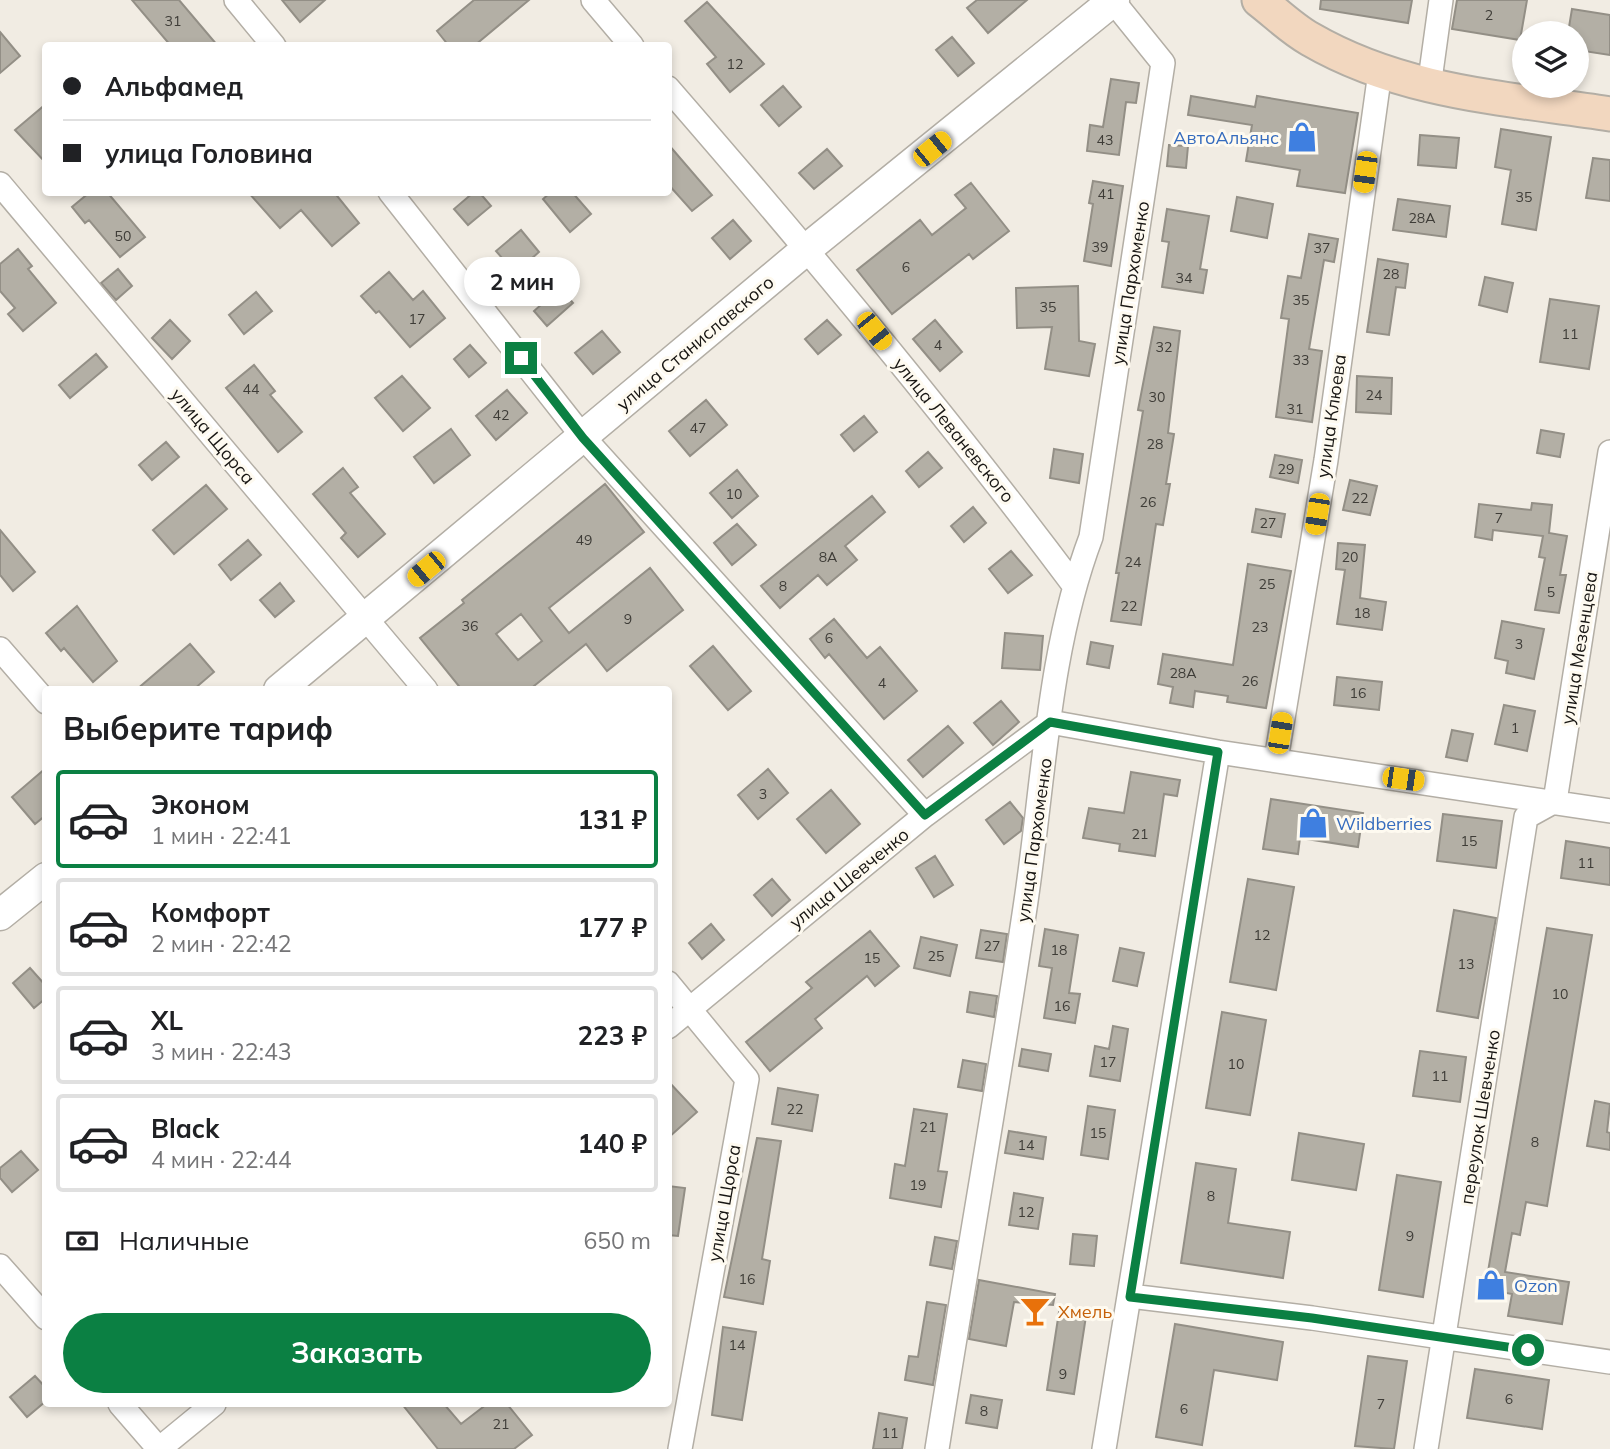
<!DOCTYPE html>
<html lang="ru">
<head>
<meta charset="utf-8">
<style>
	body { margin:0; font-family:Mulish,sans-serif; background:#f2f2f2; color:#202124; height:100vh; display:flex; flex-direction:column; font-size:26px; white-space:nowrap }
	* { box-sizing:border-box; margin:0 }
	p { font-size:23px; color:#757577 }
	.icon { flex:none; width:38px; height:38px; fill:none; stroke:currentColor; stroke-width:2; stroke-linecap:round; stroke-linejoin:round }
	.map { position:relative; flex:1; overflow:hidden }
	.sheet { position:absolute; left:42px; top:686px; width:630px; height:721px; display:flex; flex-direction:column; background:#fff; border-radius:7px; box-shadow:0 4px 10px #0003 }
	.sheet>* { flex:none }
	.top-card { position:absolute; left:42px; top:42px; width:630px; height:154px; border-radius:7px; box-shadow:0 4px 10px #0003; display:grid; align-content:center; height:154px; padding:0 21px; background:#fff }
	.buttons { position:absolute; left:1512px; top:21px; display:grid; gap:14px }
	.buttons a { display:grid; place-items:center; width:77px; height:77px; border-radius:50%; background:#fff; box-shadow:0 4px 10px #0003; font-size:35px }
	.end { position:absolute; width:32px; height:32px; margin:-16px; border:9px solid #0b8043; background:#fff; box-shadow:0 0 0 4px #fff }
	.from { border-radius:50% }
	.bubble { position:absolute; height:49px; border-radius:24px; background:#fff; box-shadow:0 4px 10px #0003; font-size:23px; font-weight:700; line-height:49px; text-align:center }
	.car { position:absolute; width:21px; height:42px; margin:-21px -10px; border-radius:9px; box-shadow:0 0 5px 2px #0007; background:linear-gradient(#f5c518 24%,#345 0 40%,#f5c518 0 76%,#345 0 86%,#f5c518 0) }
	.top-card b { display:flex; align-items:center; gap:24px; height:66px; font-size:26px }
	.top-card b+b { border-top:2px solid #e0e0e0 }
	.top-card i { width:18px; height:18px; background:#202124 }
	ul { padding:0; list-style:none }
	li { display:flex; align-items:center; gap:21px; height:98px; margin:0 14px 10px; padding:0 7px; border:4px solid #e0e0e0; border-radius:7px }
	li div { flex:1 }
	li b { display:block; font-size:26px }
	li em { font-style:normal; font-weight:700 }
	li.current { border-color:#0b8043 }
	li>.icon { width:63px; height:63px; stroke-width:1.5 }
	h2 { padding:0 21px; font-size:32px; line-height:84px }
	.pay { display:flex; align-items:center; gap:18px; height:77px; padding:0 21px; font-size:26px }
	.pay p { margin-inline-start:auto }
	.button { display:flex; gap:14px; margin-top:auto; padding:14px 21px }
	.button a { flex:1; height:80px; border-radius:42px; background:#0b8043; color:#fff; font-size:28px; font-weight:700; line-height:80px; text-align:center }
	.map>svg:first-child { display:block }
	.building { fill:#b3afa5; stroke:#938f86; stroke-width:2; fill-rule:evenodd }
	.lines { fill:none; stroke-linecap:round; stroke-linejoin:round }
	.minor-casing { stroke:#b3aea5; stroke-width:26 }
	.tertiary-casing { stroke:#b3aea5; stroke-width:33 }
	.secondary-casing { stroke:#b3aea5; stroke-width:37 }
	.minor { stroke:#fff; stroke-width:23 }
	.tertiary { stroke:#fff; stroke-width:30 }
	.secondary { stroke:#f2d7bf; stroke-width:33 }
	.route { stroke:#0b8043; stroke-width:9 }
	.labels { text-anchor:middle; dominant-baseline:central; stroke-width:6; stroke-linejoin:round; paint-order:stroke }
	.number-label { font-size:14px; fill:#3e3c37 }
	.shop-label { font-size:18px; fill:#366cbe; stroke:#fefaf0; text-anchor:start }
	.street-label { font-size:18px; fill:#171512; stroke:#fefaf0 }
	.food-label { font-size:18px; fill:#c56008; stroke:#fefaf0; text-anchor:start }
</style>
</head>
<body>
<div class="map">
<svg width="1610" height="1449" viewBox="0 0 1610 1449">
	<rect width="100%" height="100%" fill="#f1ece3"/>
	<path class="building" d="M132,0H179L218,46H171Z
		M282,0H325L300,22Z
		M474,0H529L474,46H449L437,31Z
		M977,0H1027L988,33L967,8Z
		M1321,0H1412L1408,23L1320,9Z
		M1457,0H1527L1520,40L1452,29Z
		M707,2L764,64L730,92L707,64L716,57L685,21Z
		M1572,9L1610,15V55L1577,50V33H1568Z
		M0,32L20,56L0,73Z
		M952,37L974,63L958,76L936,50Z
		M1111,79L1139,83L1136,103L1126,102L1119,155L1087,151L1090,125L1103,127Z
		M783,86L801,107L779,126L761,105Z
		M1191,96L1255,107L1257,96L1358,113L1345,193L1297,186L1300,170L1246,161L1252,125L1188,115Z
		M46,104V163L15,130Z
		M1501,129L1551,137L1536,230L1502,224L1511,170L1495,167Z
		M1420,135L1459,138L1456,168L1418,165Z
		M668,144L712,195L692,211L668,184Z
		M1169,145L1188,146L1186,168L1167,166Z
		M827,149L842,166L814,189L799,173Z
		M1593,158L1610,160V201L1586,198Z
		M1093,181L1123,186L1111,266L1084,261L1093,204L1089,203Z
		M971,183L1009,231L973,259L969,254L892,314L857,270L920,220L932,235L966,208L955,195Z
		M90,192H107L145,237L120,257L89,220L85,223L72,207Z
		M248,192H334L359,223L332,246L301,210L280,228Z
		M474,192H479L491,206L468,225L454,209Z
		M551,192H572L591,214L570,232L543,199Z
		M1237,197L1273,204L1267,238L1231,231Z
		M1398,199L1450,206L1446,237L1393,230Z
		M1167,209L1209,216L1200,269L1207,270L1203,293L1162,287L1169,242L1162,241Z
		M733,220L751,241L730,259L712,238Z
		M521,230L539,252L515,273L496,251Z
		M1309,234L1338,239L1334,262L1324,260L1309,349L1322,351L1312,422L1276,417L1289,319L1281,318L1288,276L1301,278Z
		M18,249L32,266L28,269L56,303L23,331L8,314L15,308L0,291V264Z
		M1378,259L1408,264L1405,288L1396,287L1389,335L1367,332Z
		M118,269L132,286L116,300L101,283Z
		M389,272L413,300L423,291L445,318L410,347L379,311L376,313L361,296Z
		M1485,277L1513,283L1507,312L1479,305Z
		M1078,286L1079,341L1095,344L1089,376L1045,369L1052,327L1017,328L1016,288Z
		M560,288L573,303L547,326L534,311Z
		M256,292L272,311L244,334L229,315Z
		M1550,299L1599,306L1589,369L1540,362Z
		M170,320L190,341L172,359L152,338Z
		M827,320L841,335L818,354L805,339Z
		M935,320L962,352L940,371L913,339Z
		M1154,327L1180,331L1168,433L1174,434L1166,484H1170L1163,525L1156,524L1141,625L1111,621L1119,573H1116L1143,411L1138,410Z
		M602,331L620,352L593,374L575,353Z
		M470,345L486,363L469,377L454,359Z
		M96,354L107,367L70,398L59,385Z
		M254,365L275,391L270,395L302,432L278,452L226,388Z
		M402,376L430,408L403,431L375,398Z
		M1357,376L1392,378L1391,414L1356,412Z
		M507,390L527,413L496,440L476,416Z
		M706,400L727,425L690,456L669,431Z
		M864,416L877,432L854,451L841,435Z
		M451,429L470,455L434,483L414,457Z
		M1541,430L1564,434L1560,457L1537,453Z
		M166,442L179,457L152,480L139,465Z
		M1054,449L1083,454L1079,483L1050,478Z
		M928,452L942,468L919,487L906,471Z
		M1275,455L1302,460L1298,483L1270,477Z
		M343,468L358,487L350,493L385,534L358,557L341,538L346,533L313,494Z
		M737,470L758,496L732,518L710,493Z
		M1350,480L1377,486L1370,515L1343,510Z
		M605,484L644,532L549,608L569,633L650,568L683,610L607,671L586,644L529,690H462L420,638L464,603L462,600ZM521,614L542,641L518,660L496,634Z
		M206,485L227,509L174,554L153,530Z
		M872,496L885,512L845,546L857,560L827,585L818,575L780,608L761,586Z
		M1532,503L1552,505L1549,533L1567,536L1560,575H1566L1559,613L1535,610L1545,558L1539,557L1543,536L1493,530L1492,540L1475,537L1479,504L1531,510Z
		M973,507L986,523L964,542L951,526Z
		M1256,509L1285,514L1281,537L1252,532Z
		M737,524L756,545L732,565L714,543Z
		M0,530L35,572L13,591L0,575Z
		M248,540L261,555L231,580L219,565Z
		M1338,543L1365,545L1360,598L1386,602L1382,630L1337,624L1345,570L1336,569Z
		M1011,551L1032,575L1008,593L989,569Z
		M1248,564L1291,571L1266,708L1227,702L1228,696L1195,691L1193,707L1170,703L1173,687L1158,684L1163,654L1233,665Z
		M280,583L294,601L275,617L260,600Z
		M77,606L117,661L93,682L64,648L61,651L46,633Z
		M834,619L867,658L880,647L917,691L884,719L829,654L825,658L810,639Z
		M1502,621L1544,629L1534,679L1506,673L1508,661L1495,658Z
		M1005,633L1043,636L1040,670L1002,668Z
		M1091,642L1113,646L1109,668L1087,664Z
		M190,644L214,672L193,690H136Z
		M713,646L751,691L728,710L690,666Z
		M1337,677L1382,682L1379,710L1334,705Z
		M1001,701L1019,722L993,745L974,723Z
		M1504,705L1535,711L1527,751L1495,744Z
		M948,726L963,743L923,777L908,760Z
		M1452,730L1473,734L1467,761L1446,757Z
		M46,768V815L35,824L12,797Z
		M768,769L788,793L758,819L738,795Z
		M1131,772L1180,780L1177,796L1164,794L1155,856L1119,851L1120,844L1083,838L1089,808L1124,813Z
		M831,790L860,824L826,853L797,819Z
		M1271,799L1363,813L1358,847L1300,838L1298,854L1263,849Z
		M1010,802L1023,818L1021,831L1004,844L986,820Z
		M1443,814L1502,821L1496,868L1437,861Z
		M1566,841L1610,848V885L1561,878Z
		M935,856L953,885L934,897L916,868Z
		M772,879L790,900L772,916L754,895Z
		M1248,879L1294,887L1276,990L1230,982Z
		M1454,910L1496,918L1478,1018L1437,1011Z
		M711,924L724,940L702,959L689,943Z
		M1547,928L1592,935L1547,1206L1526,1202L1520,1235L1512,1233L1505,1272L1569,1282L1562,1324L1508,1316L1512,1294L1485,1289Z
		M1045,929L1078,935L1069,993L1080,994L1075,1023L1044,1018L1052,968L1039,966Z
		M981,930L1007,934L1003,962L976,958Z
		M870,931L899,966L875,986L867,976L815,1019L822,1028L770,1071L746,1042L812,988L806,982Z
		M921,937L957,945L950,976L914,968Z
		M1120,948L1144,953L1137,986L1113,981Z
		M30,968L46,986V998L34,1008L13,983Z
		M970,992L997,996L994,1017L967,1012Z
		M1222,1012L1266,1020L1250,1115L1206,1108Z
		M1113,1026L1128,1029L1120,1081L1090,1076L1095,1046L1109,1049Z
		M1022,1049L1051,1054L1048,1071L1019,1066Z
		M1420,1051L1466,1057L1460,1102L1413,1096Z
		M963,1060L986,1064L982,1091L958,1087Z
		M668,1081L697,1112L668,1138Z
		M778,1088L818,1095L812,1131L772,1124Z
		M1595,1101L1610,1104L1607,1132L1610,1133V1150L1587,1146Z
		M1088,1106L1115,1110L1108,1159L1081,1155Z
		M914,1109L947,1114L938,1171L947,1172L941,1207L890,1198L895,1164L905,1166Z
		M1009,1131L1046,1137L1043,1159L1005,1153Z
		M1299,1133L1364,1144L1356,1190L1292,1180Z
		M757,1138L781,1141L762,1259L770,1261L763,1304L724,1297Z
		M21,1151L38,1170L12,1192L0,1178V1168Z
		M1196,1163L1236,1169L1228,1223L1290,1232L1283,1278L1181,1263Z
		M1397,1175L1441,1182L1423,1297L1379,1290Z
		M668,1186L685,1188L678,1236L668,1235Z
		M1014,1193L1043,1198L1038,1229L1009,1225Z
		M1073,1234L1097,1236L1094,1266L1070,1264Z
		M935,1237L957,1241L952,1269L930,1265Z
		M979,1280L1055,1294L1053,1305L1014,1302L1006,1346L969,1339Z
		M927,1302L946,1305L933,1385L905,1380L909,1356L918,1357Z
		M1059,1312L1086,1316L1074,1394L1047,1390Z
		M1175,1324L1283,1342L1277,1380L1214,1370L1202,1445L1156,1437Z
		M723,1327L756,1332L742,1420L712,1415Z
		M1368,1356L1407,1361L1394,1449L1355,1446Z
		M1475,1369L1549,1380L1542,1429L1467,1418Z
		M35,1376L46,1388V1401L27,1417L10,1397Z
		M971,1395L1002,1400L997,1428L966,1423Z
		M402,1404H444L461,1424L487,1404H507L532,1435L514,1449H438Z
		M879,1413L907,1418L902,1449H873Z"/>
	<g class="lines">
		<g class="minor-casing">
			<path id="minor" d="M236,0L274,46
				M593,0L632,46
				M1429,87L1441,0
				M668,88C808,249 945,413 1073,584
				M0,184L426,690
				M390,192L583,437L925,815
				M0,649L46,702
				M1276,760L1326,460L1380,72
				M668,983L747,1079L680,1449
				M668,1027L925,815L1050,722L1218,752L1610,811
				M0,1266L46,1318
				M1130,1296L1312,1318L1610,1362
				M120,1404L159,1449
				M159,1449L214,1404
				M937,1449C966,1266 999,1084 1026,901C1044,780 1048,651 1091,537L1163,63L1113,1
				M1104,1449L1218,752
				M1426,1449L1526,817L1555,801L1610,452"/>
		</g>
		<g class="tertiary-casing">
			<path id="tertiary" d="M279,690L808,248L1114,0
				M0,915L46,878"/>
		</g>
		<g class="secondary-casing">
			<path id="secondary" d="M1259,0C1276,13 1292,29 1310,39C1403,93 1506,98 1610,114"/>
		</g>
		<use href="#minor" class="minor"/>
		<use href="#tertiary" class="tertiary"/>
		<use href="#secondary" class="secondary"/>
	</g>
	<g class="lines">
		<path class="route" d="M521,358L583,438L925,815L1050,722L1218,752L1130,1297L1312,1318L1528,1350"/>
	</g>
	<defs>
		<g id="shop-bare" transform="scale(2.415)"><path d="M-5-2.5h2.3a2.7 3.5 0 0 1 5.4 0H5L5.5 6h-11ZM-1.5-2.5h3a1.5 2.3 0 0 0-3 0Z" fill="#3f7fe0" stroke="#fefaf0" stroke-width="2.5" paint-order="stroke"/></g>
		<g id="bar-bare" transform="scale(2.415)"><path d="M-6-5H6L.8 .8V4.5H3.5V6h-7V4.5H-.8V.8Z" fill="#e8710a" stroke="#fefaf0" stroke-width="2.5" paint-order="stroke"/></g>
	</defs>
	<g fill-rule="evenodd">
		<use href="#shop-bare" x="1302" y="137"/>
		<use href="#shop-bare" x="1313" y="823"/>
		<use href="#shop-bare" x="1491" y="1285"/>
		<use href="#bar-bare" x="1035" y="1311"/>
	</g>
	<g class="labels">
		<g class="number-label">
			<text x="1489" y="15">2</text>
			<text x="173" y="21">31</text>
			<text x="735" y="64">12</text>
			<text x="1105" y="140">43</text>
			<text x="1106" y="194">41</text>
			<text x="1524" y="197">35</text>
			<text x="1422" y="218">28А</text>
			<text x="123" y="236">50</text>
			<text x="1100" y="247">39</text>
			<text x="1322" y="248">37</text>
			<text x="906" y="267">6</text>
			<text x="1391" y="274">28</text>
			<text x="1184" y="278">34</text>
			<text x="1301" y="300">35</text>
			<text x="1048" y="307">35</text>
			<text x="417" y="319">17</text>
			<text x="1570" y="334">11</text>
			<text x="938" y="345">4</text>
			<text x="1164" y="347">32</text>
			<text x="1301" y="360">33</text>
			<text x="251" y="389">44</text>
			<text x="1374" y="395">24</text>
			<text x="1157" y="397">30</text>
			<text x="1295" y="409">31</text>
			<text x="501" y="415">42</text>
			<text x="698" y="428">47</text>
			<text x="1155" y="444">28</text>
			<text x="1286" y="469">29</text>
			<text x="734" y="494">10</text>
			<text x="1360" y="498">22</text>
			<text x="1148" y="502">26</text>
			<text x="1499" y="518">7</text>
			<text x="1268" y="523">27</text>
			<text x="584" y="540">49</text>
			<text x="828" y="557">8А</text>
			<text x="1350" y="557">20</text>
			<text x="1133" y="562">24</text>
			<text x="1267" y="584">25</text>
			<text x="783" y="586">8</text>
			<text x="1551" y="592">5</text>
			<text x="1129" y="606">22</text>
			<text x="1362" y="613">18</text>
			<text x="628" y="619">9</text>
			<text x="470" y="626">36</text>
			<text x="1260" y="627">23</text>
			<text x="829" y="638">6</text>
			<text x="1519" y="644">3</text>
			<text x="1183" y="673">28А</text>
			<text x="1250" y="681">26</text>
			<text x="882" y="683">4</text>
			<text x="1358" y="693">16</text>
			<text x="1515" y="728">1</text>
			<text x="763" y="794">3</text>
			<text x="1140" y="834">21</text>
			<text x="1469" y="841">15</text>
			<text x="1586" y="863">11</text>
			<text x="1262" y="935">12</text>
			<text x="992" y="946">27</text>
			<text x="1059" y="950">18</text>
			<text x="936" y="956">25</text>
			<text x="872" y="958">15</text>
			<text x="1466" y="964">13</text>
			<text x="1560" y="994">10</text>
			<text x="1062" y="1006">16</text>
			<text x="1108" y="1062">17</text>
			<text x="1236" y="1064">10</text>
			<text x="1440" y="1076">11</text>
			<text x="795" y="1109">22</text>
			<text x="928" y="1127">21</text>
			<text x="1098" y="1133">15</text>
			<text x="1535" y="1142">8</text>
			<text x="1026" y="1145">14</text>
			<text x="918" y="1185">19</text>
			<text x="1211" y="1196">8</text>
			<text x="1026" y="1212">12</text>
			<text x="1410" y="1236">9</text>
			<text x="747" y="1279">16</text>
			<text x="737" y="1345">14</text>
			<text x="1063" y="1374">9</text>
			<text x="1509" y="1399">6</text>
			<text x="1381" y="1404">7</text>
			<text x="1184" y="1409">6</text>
			<text x="984" y="1411">8</text>
			<text x="501" y="1424">21</text>
			<text x="890" y="1433">11</text>
		</g>
		<g class="shop-label">
			<text x="1279" y="137" text-anchor="end">АвтоАльянс</text>
			<text x="1336" y="823">Wildberries</text>
			<text x="1514" y="1285">Ozon</text>
		</g>
		<g class="street-label">
			<text transform="translate(1130 283) rotate(-81)">улица Пархоменко</text>
			<text transform="translate(695 343) rotate(-40)">улица Станиславского</text>
			<text transform="translate(1331 416) rotate(-82)">улица Клюева</text>
			<text transform="translate(954 430) rotate(51)">улица Леваневского</text>
			<text transform="translate(213 436) rotate(50)">улица Щорса</text>
			<text transform="translate(1579 648) rotate(-81)">улица Мезенцева</text>
			<text transform="translate(1034 840) rotate(-82)">улица Пархоменко</text>
			<text transform="translate(849 878) rotate(-39)">улица Шевченко</text>
			<text transform="translate(1480 1117) rotate(-81)">переулок Шевченко</text>
			<text transform="translate(724 1203) rotate(-80)">улица Щорса</text>
		</g>
		<g class="food-label">
			<text x="1058" y="1311">Хмель</text>
		</g>
	</g>
</svg>
<div class="buttons">
<a><svg class="icon" aria-label="layers" viewBox="0 0 24 24"><path d="M12 4l9 5-9 5-9-5zM3 14l9 5 9-5"/></svg></a>
</div>
<i class="end from" style="left:1528px;top:1350px"></i>
<i class="end" style="left:521px;top:358px"></i>
<div class="bubble" style="left:464px;top:257px;width:116px">2 мин</div>
<i class="car" style="left:932px;top:149px;rotate:51deg"></i>
<i class="car" style="left:1365px;top:172px;rotate:188deg"></i>
<i class="car" style="left:874px;top:331px;rotate:141deg"></i>
<i class="car" style="left:1317px;top:514px;rotate:189deg"></i>
<i class="car" style="left:426px;top:569px;rotate:230deg"></i>
<i class="car" style="left:1280px;top:733px;rotate:9deg"></i>
<i class="car" style="left:1403px;top:779px;rotate:98deg"></i>
<div class="top-card">
<b><i class="from"></i>Альфамед</b>
<b><i></i>улица Головина</b>
</div>
<section class="sheet">
<h2>Выберите тариф</h2>
<ul>
<li class="current"><svg class="icon" aria-label="car" viewBox="0 0 24 24"><path d="M5 17H2v-5l4-1 3-4h7l3 4 3 1v5h-3M9 17h6M6 11h13"/><circle cx="7" cy="17" r="2"/><circle cx="17" cy="17" r="2"/></svg><div><b>Эконом</b><p>1 мин · 22:41</p></div><em>131 ₽</em></li>
<li><svg class="icon" aria-label="car" viewBox="0 0 24 24"><path d="M5 17H2v-5l4-1 3-4h7l3 4 3 1v5h-3M9 17h6M6 11h13"/><circle cx="7" cy="17" r="2"/><circle cx="17" cy="17" r="2"/></svg><div><b>Комфорт</b><p>2 мин · 22:42</p></div><em>177 ₽</em></li>
<li><svg class="icon" aria-label="car" viewBox="0 0 24 24"><path d="M5 17H2v-5l4-1 3-4h7l3 4 3 1v5h-3M9 17h6M6 11h13"/><circle cx="7" cy="17" r="2"/><circle cx="17" cy="17" r="2"/></svg><div><b>XL</b><p>3 мин · 22:43</p></div><em>223 ₽</em></li>
<li><svg class="icon" aria-label="car" viewBox="0 0 24 24"><path d="M5 17H2v-5l4-1 3-4h7l3 4 3 1v5h-3M9 17h6M6 11h13"/><circle cx="7" cy="17" r="2"/><circle cx="17" cy="17" r="2"/></svg><div><b>Black</b><p>4 мин · 22:44</p></div><em>140 ₽</em></li>
</ul>
<div class="pay"><svg class="icon" aria-label="cash" viewBox="0 0 24 24"><path d="M3 7h18v10H3z"/><circle cx="12" cy="12" r="2"/></svg>Наличные<p>650 m</p></div>
<div class="button"><a>Заказать</a></div>
</section>
</div>
</body>
</html>
